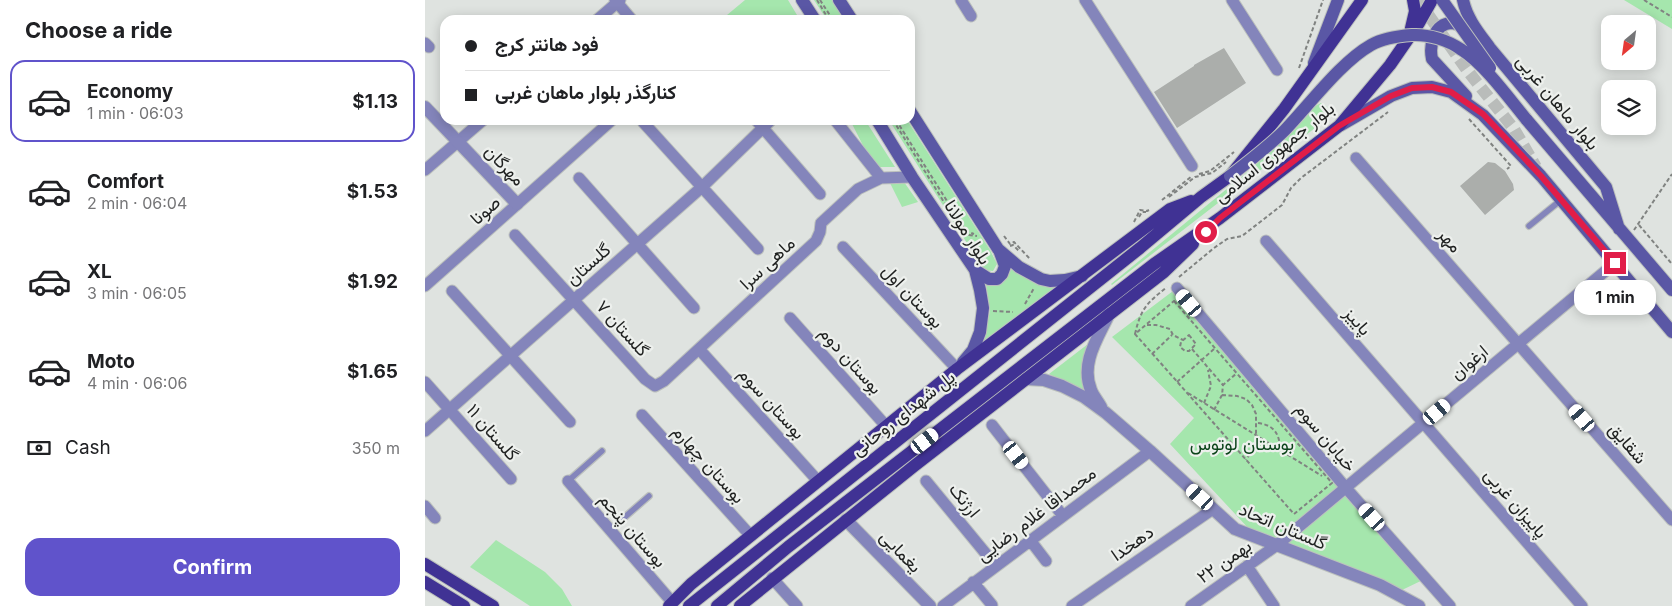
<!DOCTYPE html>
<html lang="en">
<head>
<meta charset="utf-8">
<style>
	body { margin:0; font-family:Inter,Vazirmatn,sans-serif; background:#f6f6f6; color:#202124; height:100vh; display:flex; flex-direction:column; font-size:19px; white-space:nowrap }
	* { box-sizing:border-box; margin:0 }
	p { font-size:16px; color:#757577 }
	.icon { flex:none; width:28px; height:28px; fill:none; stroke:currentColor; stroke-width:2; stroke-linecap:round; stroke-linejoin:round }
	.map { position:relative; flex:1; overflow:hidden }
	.panel { display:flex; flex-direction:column; background:#fff; width:425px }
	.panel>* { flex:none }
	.hud { position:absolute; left:15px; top:15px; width:475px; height:110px; border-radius:15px; box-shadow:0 2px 12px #0003; display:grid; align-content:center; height:110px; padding:0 25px; background:#fff }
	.needle { width:32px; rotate:209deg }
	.tools { position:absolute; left:1176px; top:15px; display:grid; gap:10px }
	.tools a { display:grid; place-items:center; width:55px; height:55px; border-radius:10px; background:#fff; box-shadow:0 2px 12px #0003; font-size:25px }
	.end { position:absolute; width:22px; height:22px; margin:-11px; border:6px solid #e11d48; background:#fff; box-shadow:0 0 0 2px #fff }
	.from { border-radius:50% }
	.bubble { position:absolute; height:35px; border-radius:15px; background:#fff; box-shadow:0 2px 12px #0003; font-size:16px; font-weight:700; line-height:35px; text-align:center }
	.car { position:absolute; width:15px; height:30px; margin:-15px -8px; border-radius:6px; box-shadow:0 0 4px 1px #0007; background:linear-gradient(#fff 24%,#345 0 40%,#fff 0 76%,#345 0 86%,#fff 0) }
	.hud b { display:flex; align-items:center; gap:18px; height:48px; font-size:19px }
	.hud b+b { border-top:1px solid #e0e0e0 }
	.hud i { width:12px; height:12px; background:#202124 }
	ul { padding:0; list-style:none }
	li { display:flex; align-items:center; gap:15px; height:82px; margin:0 10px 8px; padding:0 15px; border:2px solid transparent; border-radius:15px }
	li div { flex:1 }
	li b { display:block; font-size:19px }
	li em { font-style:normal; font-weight:700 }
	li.on { border-color:#6053cb }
	li>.icon { width:45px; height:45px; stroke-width:1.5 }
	h2 { padding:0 25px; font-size:22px; line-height:60px }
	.pay { display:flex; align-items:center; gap:12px; height:55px; padding:0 25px; font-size:19px }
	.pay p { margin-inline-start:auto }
	.action { display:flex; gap:10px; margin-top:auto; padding:10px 25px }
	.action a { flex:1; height:58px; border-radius:15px; background:#6053cb; color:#fff; font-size:20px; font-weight:700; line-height:58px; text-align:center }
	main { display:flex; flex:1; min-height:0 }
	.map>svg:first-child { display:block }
	.green { fill:#a5e6ad }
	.building { fill:#abaeab }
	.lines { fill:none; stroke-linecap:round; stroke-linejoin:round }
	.secondary-tunnel { stroke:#b9bcba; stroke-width:12; stroke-dasharray:12 6; stroke-linecap:butt }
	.service-casing { stroke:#bcc0bd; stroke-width:8 }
	.minor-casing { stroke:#bcc0bd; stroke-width:13 }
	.tertiary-casing { stroke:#bcc0bd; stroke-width:14 }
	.secondary-casing { stroke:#bcc0bd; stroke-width:14 }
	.primary-casing { stroke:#bcc0bd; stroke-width:14 }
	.path { stroke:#808381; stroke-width:2; stroke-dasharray:4 2.5; stroke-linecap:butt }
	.service { stroke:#8485bb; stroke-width:5.5 }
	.minor { stroke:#8485bb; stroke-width:11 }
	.tertiary { stroke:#8485bb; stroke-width:12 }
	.secondary { stroke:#5a57a5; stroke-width:12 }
	.primary { stroke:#403294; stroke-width:12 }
	.secondary-bridge-casing { stroke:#bcc0bd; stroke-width:14; stroke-linecap:butt }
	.secondary-bridge { stroke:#5a57a5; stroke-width:12 }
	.route { stroke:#e11d48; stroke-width:6 }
	.labels { text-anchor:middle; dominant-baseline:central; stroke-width:4.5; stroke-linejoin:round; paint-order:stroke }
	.street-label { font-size:18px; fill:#1f2120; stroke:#edf0ed }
	.park-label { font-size:18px; fill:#0b441a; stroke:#edf0ed }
</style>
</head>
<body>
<main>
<section class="panel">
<h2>Choose a ride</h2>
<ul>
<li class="on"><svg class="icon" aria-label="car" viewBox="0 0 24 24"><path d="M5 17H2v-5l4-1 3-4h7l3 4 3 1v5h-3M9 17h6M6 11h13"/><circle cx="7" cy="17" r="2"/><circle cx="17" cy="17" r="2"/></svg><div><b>Economy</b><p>1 min · 06:03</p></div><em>$1.13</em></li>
<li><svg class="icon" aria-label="car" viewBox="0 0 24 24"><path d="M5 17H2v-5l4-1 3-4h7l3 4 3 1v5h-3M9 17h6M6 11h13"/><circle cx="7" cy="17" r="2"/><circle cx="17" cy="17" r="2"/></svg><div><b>Comfort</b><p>2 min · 06:04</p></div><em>$1.53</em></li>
<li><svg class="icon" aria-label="car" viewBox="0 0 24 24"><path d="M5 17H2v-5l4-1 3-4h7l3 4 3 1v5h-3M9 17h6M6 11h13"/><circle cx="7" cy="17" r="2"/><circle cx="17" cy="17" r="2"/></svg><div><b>XL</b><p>3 min · 06:05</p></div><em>$1.92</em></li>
<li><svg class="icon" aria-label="car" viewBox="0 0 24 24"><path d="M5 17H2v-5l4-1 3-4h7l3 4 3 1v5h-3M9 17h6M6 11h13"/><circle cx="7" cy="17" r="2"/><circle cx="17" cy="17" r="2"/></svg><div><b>Moto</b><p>4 min · 06:06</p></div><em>$1.65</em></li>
</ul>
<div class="pay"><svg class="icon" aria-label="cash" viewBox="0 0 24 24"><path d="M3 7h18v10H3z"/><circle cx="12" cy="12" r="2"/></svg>Cash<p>350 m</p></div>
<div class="action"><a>Confirm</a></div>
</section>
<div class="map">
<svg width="1247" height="606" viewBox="0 0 1247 606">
	<rect width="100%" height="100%" fill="#dfe3e0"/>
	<path class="green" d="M320,0H363L375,20H306L302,15Z
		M389,0H407L419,20H402Z
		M1199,0H1247V29Z
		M896,103C906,107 905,114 899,121L687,285L686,284L820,174L852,146L890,106Z
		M425,120H440L470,167H449Z
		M464,120H482L565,250L572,264L568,271L559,270Z
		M464,181L479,182L493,202L477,207Z
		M587,268L611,284L635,288L557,347L565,311L561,284C578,284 579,284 587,268Z
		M752,288L1004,577L977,590L882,550L825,530L745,444L769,418L687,337Z
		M663,344L665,346C655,365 655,371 661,391L659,392L624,374Z
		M71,540L120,572L137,589L147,606H105L45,567Z"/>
	<path class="building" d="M799,48L821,83L752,128L729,92L769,66V65Z
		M1063,162L1070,163L1080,171L1088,184L1089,190L1060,215L1035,186Z"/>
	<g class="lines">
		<path class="secondary-tunnel" d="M993,0L1042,70L1089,129L1111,167"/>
		<g class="service-casing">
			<path id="service" d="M1104,226L1136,200
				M143,481L177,451
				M185,530L224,496"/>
		</g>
		<g class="minor-casing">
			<path id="minor" d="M190,0L207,20
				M536,0L546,16
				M660,0L767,166
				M807,0L852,70
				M172,20L195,0
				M0,43L4,47
				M331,120L395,194
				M410,120L456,178
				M218,122L333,249
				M931,158L1247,520
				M0,170L58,120
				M154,178L269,308
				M90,235L220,379L230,386L239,381L391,241L395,232L396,223L433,189L456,178L487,177
				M841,241L1157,606
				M418,247L532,369
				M0,286L187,120
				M752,288L921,488L1025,606
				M27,291L145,422
				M365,318L461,426
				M274,349L393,481
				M0,382L86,479
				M217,415L325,535
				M567,425L638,516
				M0,431L277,187L346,120
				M143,481L247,602
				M501,481L571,566
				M0,506L10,518
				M605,540L621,561
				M822,566L849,606
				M347,578L372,606
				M548,582L567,605
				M518,606L725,451
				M647,606L788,509
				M766,606L852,545L1190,263"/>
		</g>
		<g class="tertiary-casing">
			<path id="tertiary" d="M0,107L92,204
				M601,379L619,380L637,386L659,397L681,413L725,451L810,529L955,585L994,606
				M676,407C673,401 668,396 666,390C655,363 673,338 684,314
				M421,520L505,606"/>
		</g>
		<g class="secondary-casing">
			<path id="secondary" d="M377,0L390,20
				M414,0L427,20
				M1038,0C1042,19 1054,33 1065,48L1181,187L1194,229
				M889,63L913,0
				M1041,96L1007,59C1004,45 1009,24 1026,23C1032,23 1037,27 1042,29
				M485,111L573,249L594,267L616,279L625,281L640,280L657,276
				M1101,119L1247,290
				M452,120L487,177L550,270L555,290L558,308L555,332L548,350L538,362
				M916,125L966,96L987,88L1007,87L1026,92L1058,115L1116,176L1247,332
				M550,270L564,279H572L577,274L580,266L574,250"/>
		</g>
		<g class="primary-casing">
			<path id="primary" d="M986,28L990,11L988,0
				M0,564L68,606
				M0,582L39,606
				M244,606L266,584L532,369L745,209L766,201
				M264,606L715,248L776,197L805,176L859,109L937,0
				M292,606L363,547L729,264L795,218L914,126L965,65L994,23L1007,0
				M315,606L489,466L739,272L768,244"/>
		</g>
		<path class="path" d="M392,0L404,20
			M395,0L408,20
			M1219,0L1247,17
			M874,68L898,0
			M1044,119L1086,166L1082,169
			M468,120L527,215
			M471,120L539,228L542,231L549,234
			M774,174L785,171L809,152
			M744,197L770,177L787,173L801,162
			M737,200L767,176
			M714,217L717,212H721
			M709,222L715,210L722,211L724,210
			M1214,225L1247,264
			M1209,230L1247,174
			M538,232L544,235L552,236
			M579,236L585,244L589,242L605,259
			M585,246L588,245L595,252
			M754,277L789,248L802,239L817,236L857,205L866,188L876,178L963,112
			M749,301L907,483L869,514L710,334Z
			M600,304L609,288
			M568,311L588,312
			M722,325H731L745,329L748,335L758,340
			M710,334C716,308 722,303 742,287
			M764,335L771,344L764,351H760L755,347L756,342Z
			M767,349L798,385
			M727,354L747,335
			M752,382L789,349
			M763,393L897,476
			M797,395L812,396L821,399L827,405L831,414V444L821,460
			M779,403L786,386L783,370
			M789,410L797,395L798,385L812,373
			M833,423C849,425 855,434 855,450"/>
		<use href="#service" class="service"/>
		<use href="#minor" class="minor"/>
		<use href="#tertiary" class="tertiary"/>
		<use href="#secondary" class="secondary"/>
		<use href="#primary" class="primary"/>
		<g class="secondary-bridge-casing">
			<path id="secondary-bridge" d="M1017,0L1065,68
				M805,176C824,161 843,147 860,130C885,104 916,62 946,45C958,38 973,36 987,35C1003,34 1023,40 1037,50C1060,65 1083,97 1101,119"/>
		</g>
		<use href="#secondary-bridge" class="secondary-bridge"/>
	</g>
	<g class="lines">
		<path class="route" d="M781,232L795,218L914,126L926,119L966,96L987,88L1007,87L1026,92L1058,114L1116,176L1190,263"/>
	</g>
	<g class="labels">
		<g class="street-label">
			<text transform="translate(1133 102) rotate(50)">بلوار ماهان غربی</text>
			<text transform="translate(849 152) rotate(-39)">بلوار جمهوری اسلامی</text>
			<text transform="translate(80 165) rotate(46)">مهرگان</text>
			<text transform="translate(60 210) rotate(-42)">صونا</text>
			<text transform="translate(543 232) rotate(58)">بلوار مولانا</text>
			<text transform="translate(1025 240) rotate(49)">مهر</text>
			<text transform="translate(342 263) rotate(-43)">ماهی سرا</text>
			<text transform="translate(163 264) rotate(-41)">گلستان</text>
			<text transform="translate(488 296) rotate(47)">بوستان اول</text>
			<text transform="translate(933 321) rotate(49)">پاییز</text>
			<text transform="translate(198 328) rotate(48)">گلستان ۷</text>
			<text transform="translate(426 360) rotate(48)">بوستان دوم</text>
			<text transform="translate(1044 362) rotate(-40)">ارغوان</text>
			<text transform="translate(347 403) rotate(48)">بوستان سوم</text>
			<text transform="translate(478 413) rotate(-38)">پل شهدای روحانی</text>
			<text transform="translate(68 432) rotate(49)">گلستان ۱۱</text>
			<text transform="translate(901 437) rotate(50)">خیابان سوم</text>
			<text transform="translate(1203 443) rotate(49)">شقایق</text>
			<text transform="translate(284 464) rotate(48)">بوستان چهارم</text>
			<text transform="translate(540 500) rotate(51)">ارژنک</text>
			<text transform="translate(1091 503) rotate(49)">پاییزان غربی</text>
			<text transform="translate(611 514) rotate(-37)">محمداقا غلام رضایی</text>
			<text transform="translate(858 526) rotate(23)">گلستان اتحاد</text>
			<text transform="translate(208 530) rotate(49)">بوستان پنجم</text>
			<text transform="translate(707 543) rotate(-35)">دهخدا</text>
			<text transform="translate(476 551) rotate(46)">یغمایی</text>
			<text transform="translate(799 561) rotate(-35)">۲۲ بهمن</text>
		</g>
		<g class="park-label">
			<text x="817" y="443">بوستان لوتوس</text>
		</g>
	</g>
</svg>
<div class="tools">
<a><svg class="needle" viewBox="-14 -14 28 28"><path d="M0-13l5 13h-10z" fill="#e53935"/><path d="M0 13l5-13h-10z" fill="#757577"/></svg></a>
<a><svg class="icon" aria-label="layers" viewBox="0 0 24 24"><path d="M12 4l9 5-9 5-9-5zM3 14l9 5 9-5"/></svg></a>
</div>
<i class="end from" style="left:781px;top:232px"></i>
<i class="end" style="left:1190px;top:263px"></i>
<div class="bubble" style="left:1149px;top:280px;width:82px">1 min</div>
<i class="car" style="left:764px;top:303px;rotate:320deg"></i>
<i class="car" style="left:1012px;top:412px;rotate:50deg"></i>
<i class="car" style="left:1157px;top:418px;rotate:319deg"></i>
<i class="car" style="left:500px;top:441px;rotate:52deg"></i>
<i class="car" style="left:591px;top:455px;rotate:142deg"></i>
<i class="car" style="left:775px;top:497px;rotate:312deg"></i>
<i class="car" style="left:947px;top:517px;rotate:318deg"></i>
<div class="hud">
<b><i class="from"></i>فود هانتر کرج</b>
<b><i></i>کنارگذر بلوار ماهان غربی</b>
</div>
</div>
</main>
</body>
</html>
